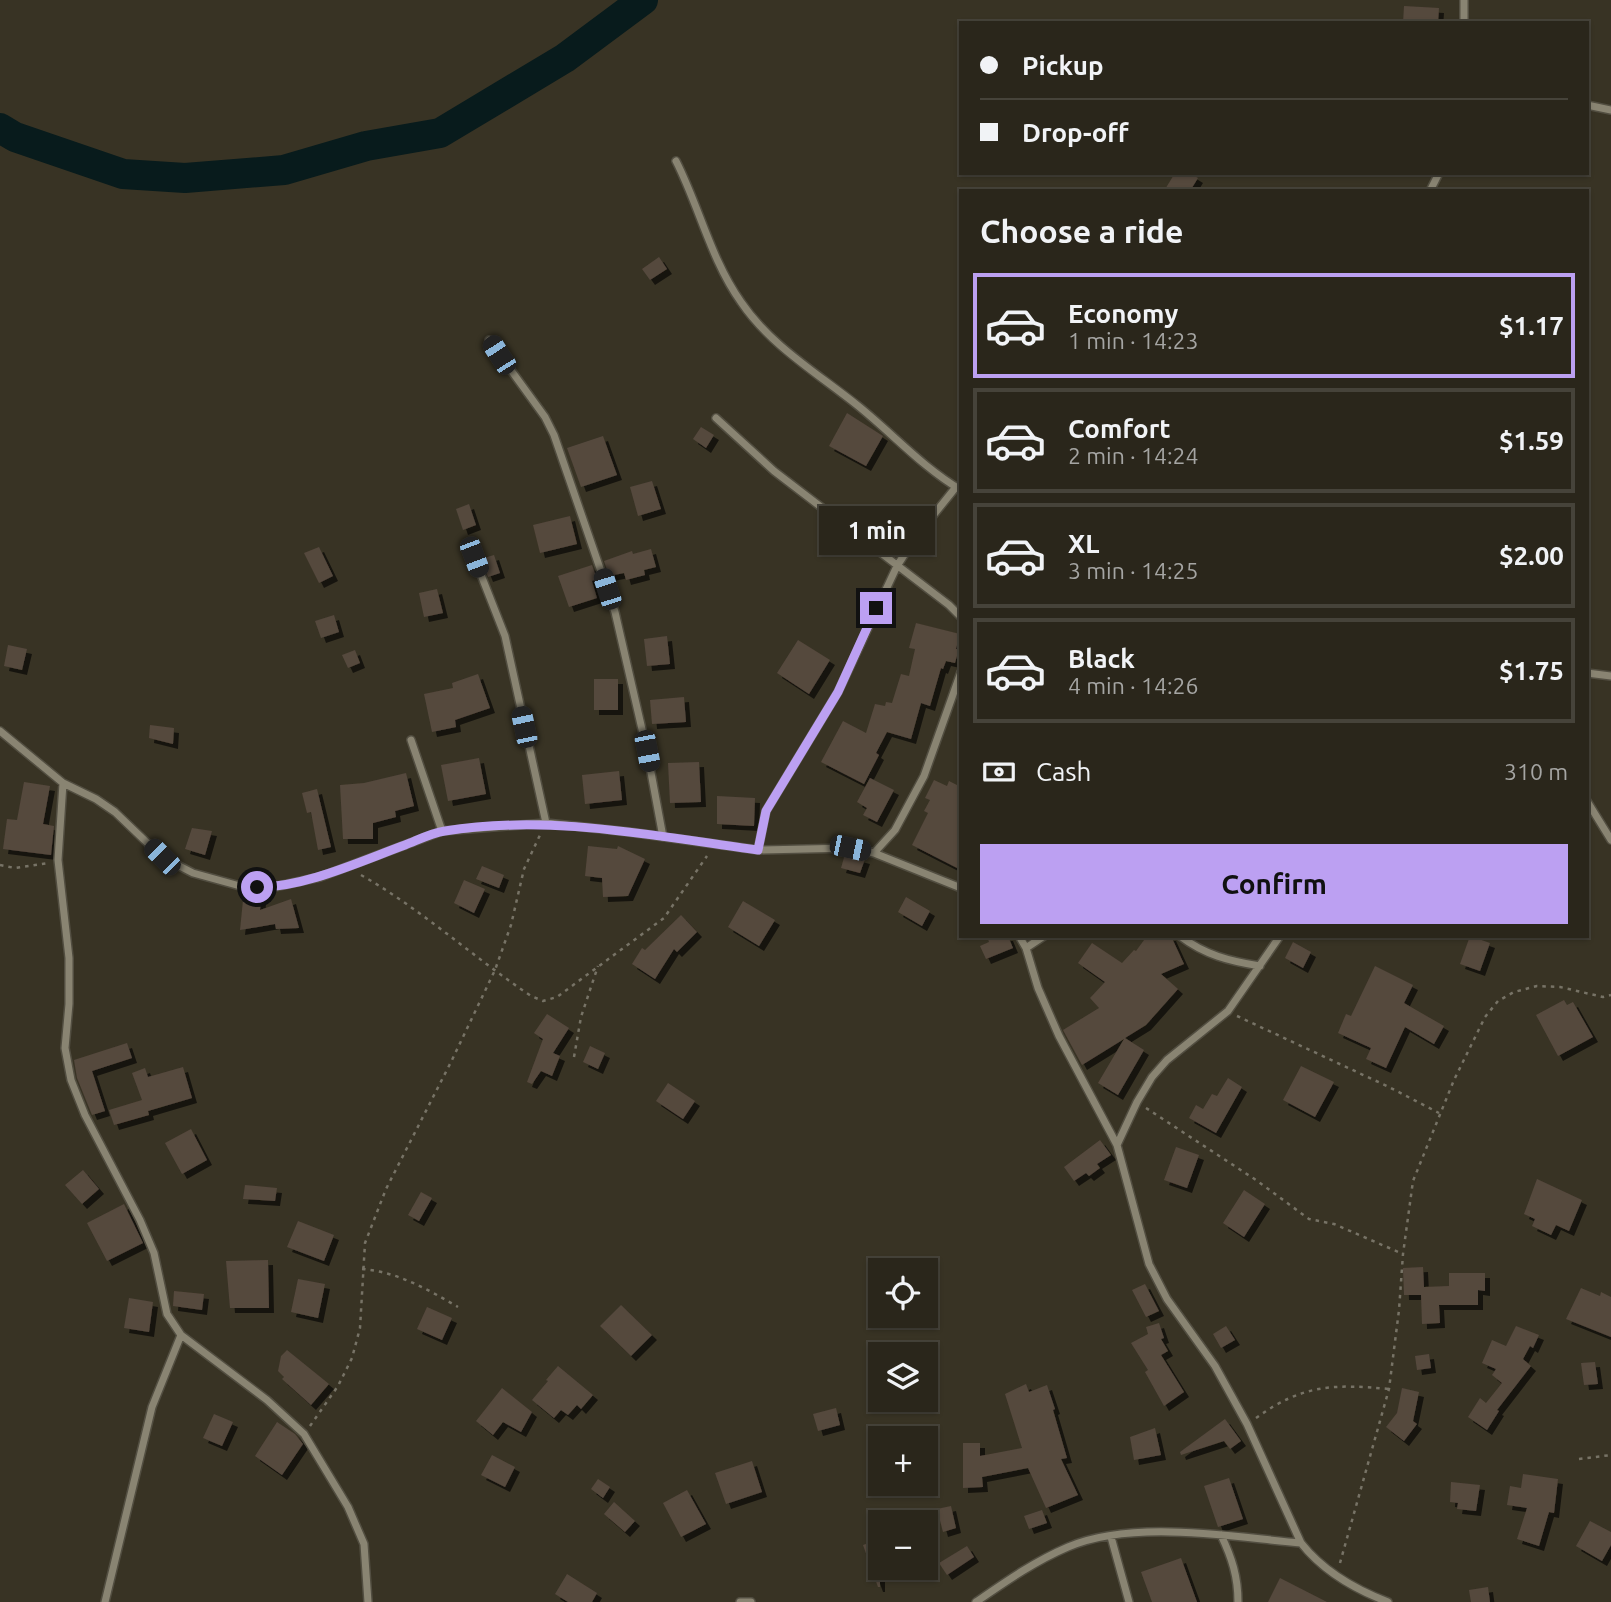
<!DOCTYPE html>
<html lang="en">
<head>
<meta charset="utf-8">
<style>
	body { margin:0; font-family:Ubuntu,sans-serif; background:#322e24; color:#f1f3f6; height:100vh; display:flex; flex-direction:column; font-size:26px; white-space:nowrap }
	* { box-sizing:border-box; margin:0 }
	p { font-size:23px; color:#a5a5a3 }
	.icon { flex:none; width:38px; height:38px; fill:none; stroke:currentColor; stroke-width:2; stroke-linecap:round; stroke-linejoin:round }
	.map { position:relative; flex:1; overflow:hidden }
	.drawer { position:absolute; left:959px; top:189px; width:630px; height:749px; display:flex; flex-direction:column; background:#2a261b; border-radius:0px; box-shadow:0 2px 5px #0004,0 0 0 2px #46433a }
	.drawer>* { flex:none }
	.top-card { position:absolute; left:959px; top:21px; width:630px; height:154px; border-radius:0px; box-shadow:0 2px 5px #0004,0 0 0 2px #46433a; display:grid; align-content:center; height:154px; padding:0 21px; background:#2a261b }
	.fabs { position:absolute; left:868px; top:1258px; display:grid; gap:14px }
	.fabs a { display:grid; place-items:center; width:70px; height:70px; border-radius:0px; background:#2a261b; box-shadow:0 2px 5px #0004,0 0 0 2px #46433a; font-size:35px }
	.end { position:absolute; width:32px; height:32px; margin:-16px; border:9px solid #bca0f2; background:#111; box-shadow:0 0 0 4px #111 }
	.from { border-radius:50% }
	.bubble { position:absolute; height:49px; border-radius:0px; background:#2a261b; box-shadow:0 2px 5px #0004,0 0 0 2px #46433a; font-size:23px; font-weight:600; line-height:49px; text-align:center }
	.car { position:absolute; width:21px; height:42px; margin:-21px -10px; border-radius:9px; box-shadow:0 0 5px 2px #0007; background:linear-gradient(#222 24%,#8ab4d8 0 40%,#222 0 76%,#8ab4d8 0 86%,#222 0) }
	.top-card b { display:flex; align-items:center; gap:24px; height:66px; font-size:26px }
	.top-card b+b { border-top:2px solid #46433a }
	.top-card i { width:18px; height:18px; background:#f1f3f6 }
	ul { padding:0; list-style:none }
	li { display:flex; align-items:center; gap:21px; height:105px; margin:0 14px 10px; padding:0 7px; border:4px solid #46433a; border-radius:0px }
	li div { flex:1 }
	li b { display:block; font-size:26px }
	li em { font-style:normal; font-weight:600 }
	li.current { border-color:#bca0f2 }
	li>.icon { width:63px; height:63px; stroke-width:1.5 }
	h2 { padding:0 21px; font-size:32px; line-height:84px }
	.pay { display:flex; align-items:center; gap:18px; height:77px; padding:0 21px; font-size:26px }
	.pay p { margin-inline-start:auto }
	.action { display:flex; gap:14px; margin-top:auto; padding:14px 21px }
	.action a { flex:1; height:80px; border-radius:0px; background:#bca0f2; color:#111; font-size:28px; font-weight:600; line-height:80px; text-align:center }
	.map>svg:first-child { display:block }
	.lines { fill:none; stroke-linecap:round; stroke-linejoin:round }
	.river { stroke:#081b1c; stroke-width:30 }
	.building { fill:#55483d; filter:url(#shadow) }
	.minor-casing { stroke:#524e41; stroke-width:10 }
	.path { stroke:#777366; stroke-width:2.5; stroke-dasharray:3.5 5; stroke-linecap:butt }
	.minor { stroke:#898472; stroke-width:7 }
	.route { stroke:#bca0f2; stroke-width:9 }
</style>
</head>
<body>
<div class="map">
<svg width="1611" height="1602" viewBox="0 0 1611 1602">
	<defs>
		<filter id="shadow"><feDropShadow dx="5" dy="5" stdDeviation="0" flood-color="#0009"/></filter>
	</defs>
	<rect width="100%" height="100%" fill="#383324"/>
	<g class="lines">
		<path class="river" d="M0,128L15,137L123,174L185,178L284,170L366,146L440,133L565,58L643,0"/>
	</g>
	<path class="building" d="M1404,6L1439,8L1438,23H1403Z
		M1175,173H1190L1198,178L1190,191H1164Z
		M659,257L667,269L650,280L642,269Z
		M847,413L883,436L866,466L829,446Z
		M701,427L714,435L706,448L693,439Z
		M603,436L617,475L581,487L567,448Z
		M652,481L661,509L638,516L630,487Z
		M469,504L476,525L463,530L456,509Z
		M570,516L577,544L540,553L533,525Z
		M319,547L333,576L319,583L304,553Z
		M651,549L656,567L644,570L645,575L626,580L624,573L609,576L604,561L632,551L633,554Z
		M494,555L500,573L488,577L481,559Z
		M592,565L597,579L592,581L597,598L569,607L558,576Z
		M437,589L443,613L424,617L419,593Z
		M334,615L339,632L321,638L315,621Z
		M916,623L960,634L956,649H959L955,663L946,661L943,669L941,668L930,706L921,703L911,739L887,732L876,753L879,755L864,784L821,762L843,721L866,733L875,704L885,706L886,702L892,703L901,674L909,676L915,649L909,648Z
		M667,636L670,664L647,666L644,639Z
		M798,640L830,660L809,694L777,673Z
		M8,645L27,649L22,670L4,666Z
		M355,650L360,663L348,668L342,655Z
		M478,674L490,708L455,720L456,727L432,732L424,694L453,688L452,683Z
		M594,679H618V710H594Z
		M684,697L686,722L652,724L650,700Z
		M150,725L174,728L173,744L149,738Z
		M479,758L486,794L448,801L441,765Z
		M699,762L701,802L670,803L668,763Z
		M619,771L622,800L585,804L582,775Z
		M406,773L414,806L395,811L396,817L373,823V839H343L340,785L364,783Z
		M870,778L894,790L877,822L863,815L867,808L857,802Z
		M934,780L947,786L949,781L961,787V870L912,845L928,813L924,811L930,800L925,798Z
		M24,782L50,786L43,824L54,826L51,855L3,849L7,819L17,820Z
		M317,789L331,847L318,850L311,812L307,813L302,793Z
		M717,796L755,798L754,826L717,824Z
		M192,828L212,831L205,855L185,849Z
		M588,846L617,849L618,846L645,859L628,896L603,897L602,878L585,876Z
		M845,854L865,859L860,873L841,868Z
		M482,866L504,875L499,888L476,879Z
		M464,880L485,889L474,913L454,903Z
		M906,897L930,911L922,926L898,912Z
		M261,899L260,910L291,899L299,928L276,929L275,924L240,930L243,900Z
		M743,901L775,920L759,946L728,927Z
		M681,915L697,932L677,952L674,949L655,979L632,964L642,948L645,950Z
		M987,936H1008L1013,948L986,959L980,946L989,942Z
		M1147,936H1171L1184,964L1161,974L1178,989L1146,1025L1125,1038L1144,1050L1118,1095L1098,1083L1124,1039L1082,1065L1063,1030L1099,1008L1090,998L1105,982L1078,963L1092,943L1122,963L1134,950L1136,951Z
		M1470,936L1490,943L1480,971L1460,964Z
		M1293,942L1311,952L1303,968L1285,958Z
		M1375,966L1413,985L1404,1003L1444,1026L1434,1044L1405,1027L1386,1068L1366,1059L1371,1048L1338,1033L1346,1014L1351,1016Z
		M1564,1000L1567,1005L1573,1002L1593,1037L1558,1056L1536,1015Z
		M547,1014L569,1028L553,1053L560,1056L552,1076L541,1071L532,1084L527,1082L543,1039L534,1033Z
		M127,1043L132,1058L92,1071L105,1111L92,1115L77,1078L74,1060Z
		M590,1046L605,1053L598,1069L583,1062Z
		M1301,1066L1334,1082L1315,1117L1283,1100Z
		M183,1067L192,1098L148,1111L149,1115L114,1125L109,1110L142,1100L132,1073L145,1068L148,1077Z
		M1228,1078L1242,1087L1216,1133L1189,1118L1196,1105L1203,1109L1212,1094L1217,1096Z
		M668,1083L695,1101L683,1119L656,1101Z
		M191,1129L207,1160L182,1174L165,1143Z
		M1100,1140L1111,1155L1097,1164L1100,1168L1089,1176L1086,1173L1074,1181L1064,1167Z
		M1176,1147L1199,1155L1187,1188L1164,1180Z
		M83,1170L99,1189L82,1204L65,1185Z
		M1537,1179L1582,1200L1569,1231L1556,1225L1551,1235L1532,1226L1535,1219L1524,1214Z
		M245,1185L277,1188L275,1201L243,1199Z
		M1244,1190L1265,1204L1244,1237L1223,1223Z
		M421,1192L432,1198L419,1221L408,1215Z
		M124,1204L143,1243L107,1261L87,1223Z
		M298,1221L334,1235L324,1261L287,1247Z
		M268,1260L269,1308H230L226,1261Z
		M1423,1267L1424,1287L1449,1286V1273H1485V1291L1478,1290V1305H1439L1440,1323L1422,1324L1421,1295H1404L1403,1268Z
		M298,1279L325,1284L318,1318L291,1312Z
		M1145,1284L1159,1311L1146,1317L1132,1290Z
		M1581,1288L1600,1296L1601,1292L1611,1297V1337L1566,1319Z
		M174,1291L204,1294L202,1310L173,1306Z
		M129,1298L153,1302L149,1332L124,1328Z
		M621,1305L652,1335L631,1356L600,1326Z
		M427,1307L452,1318L442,1340L417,1329Z
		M1159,1323L1164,1338L1161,1339L1168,1351L1161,1355L1184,1392L1164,1406L1145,1372L1148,1370L1131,1343L1148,1334L1146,1327Z
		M1226,1326L1235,1340L1221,1348L1213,1334Z
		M1516,1326L1539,1335L1533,1348L1530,1346L1523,1359L1531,1366L1497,1410L1499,1411L1487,1430L1468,1417L1480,1398L1486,1403L1502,1383L1492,1375L1496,1369L1482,1363L1492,1340L1506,1346Z
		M287,1350L329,1384L311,1405L282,1379L284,1377L278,1371L281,1356Z
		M1429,1354L1431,1368L1417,1370L1415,1356Z
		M1595,1362L1598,1384L1584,1385L1581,1363Z
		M558,1366L593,1395L581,1409L577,1405L568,1415L561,1410L554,1418L532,1400L548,1381L546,1380Z
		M1026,1384L1029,1392L1047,1385L1055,1409L1053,1410L1067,1458L1061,1459L1078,1495L1046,1508L1028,1468L982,1477L983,1487L963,1488V1443H980V1456L1022,1448L1005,1394Z
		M502,1388L532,1412L521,1432L503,1422L493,1435L476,1421Z
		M1402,1388L1419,1392L1413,1421L1417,1424L1404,1441L1386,1427L1397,1413Z
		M836,1408L840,1425L818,1431L813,1414Z
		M214,1414L233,1422L222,1446L203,1438Z
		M1225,1419L1241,1441L1230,1449L1224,1441L1181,1455L1180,1452Z
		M277,1422L295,1434L303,1444L282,1475L255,1456Z
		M1155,1428L1161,1455L1134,1460L1130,1437Z
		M492,1455L515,1467L505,1487L481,1475Z
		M752,1461L762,1492L726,1504L715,1473Z
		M1523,1474L1558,1479L1554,1513L1549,1512L1539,1546L1517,1539L1527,1508L1507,1505L1510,1486L1521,1488Z
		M1229,1478L1243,1519L1218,1527L1204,1486Z
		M598,1479L610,1487L603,1498L591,1489Z
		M1451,1482L1480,1485L1476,1511L1457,1509L1458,1503L1450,1502Z
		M687,1490L706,1524L681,1537L663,1503Z
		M614,1502L635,1521L625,1532L604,1514Z
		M951,1506L956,1528L943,1532L937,1509Z
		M1042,1510L1047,1523L1029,1529L1024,1516Z
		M1590,1521L1611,1532V1545L1602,1561L1576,1546Z
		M880,1539V1587H878L863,1545Z
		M967,1546L974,1557L947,1575L939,1563Z
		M1181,1558L1197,1602H1152L1141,1572Z
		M567,1574L597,1593L592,1602H568L555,1594Z
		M1280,1578L1327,1602H1268Z
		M1488,1587L1490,1602H1471L1469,1590Z"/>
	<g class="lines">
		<g class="minor-casing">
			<path id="minor" d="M1464,0V23
				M1587,105L1611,110
				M676,161C699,206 711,260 741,302C770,345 817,373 857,405C892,433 922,467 961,490
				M1430,191L1439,173
				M489,340L545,417L554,435L615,612L647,751L663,837
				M716,418L774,471L949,605L961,617
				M474,557L505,636L546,823
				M1587,673L1611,676
				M0,731L63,783L96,799L115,812L162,857L193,873L240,886L274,887L320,877L442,831L546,823L629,832L758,850L850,848L874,853L961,888
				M411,740L442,831
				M63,783L58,860L69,958V1004L65,1048L71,1080L85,1115L140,1220L154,1253L167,1314L181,1335L267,1400L304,1434L348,1507L364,1544L368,1602
				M1587,801L1611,840
				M758,850L766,811L838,692L897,566L915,538L956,487
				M874,853L895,830L924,776L961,672
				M1019,936L1026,948L1038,988L1059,1036L1117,1145L1149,1264L1167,1299L1215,1366L1247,1424L1301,1543C1323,1571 1354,1589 1388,1602
				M1180,936C1205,955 1229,961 1260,966
				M1026,948L1044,936
				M1117,1145L1137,1102L1152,1077L1167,1060L1228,1011L1280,936
				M1221,1535C1232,1558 1238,1577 1238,1602
				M1111,1537L1129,1602
				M105,1602L152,1407L181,1335
				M740,1602H751
				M976,1602C1005,1582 1035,1561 1068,1547C1134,1519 1231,1537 1301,1543"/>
		</g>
		<path class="path" d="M0,865L15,868L48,863
			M361,875C421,909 473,957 531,996L543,1001L557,997L664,918L707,856
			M1237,1016L1389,1087L1439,1113
			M574,1057L581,1017L598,966
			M1146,1108L1256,1180L1309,1219L1334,1224L1403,1254
			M362,1269C398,1272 427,1289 458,1307
			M1256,1418C1303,1384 1334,1384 1389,1389
			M310,1426L338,1386L352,1358L360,1328L365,1243L386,1189L451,1062L495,970L511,925L524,869L540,835
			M1579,1459L1611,1455
			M1340,1563L1389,1389L1399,1310L1403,1254L1413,1181L1454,1080L1485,1017L1498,1001L1514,992L1537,986L1560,987L1603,997L1611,995"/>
		<use href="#minor" class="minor"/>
	</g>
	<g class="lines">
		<path class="route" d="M257,887C303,888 361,861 405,845C418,840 431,833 445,831C550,814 654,836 758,850L766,811L838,692L876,608"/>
	</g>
</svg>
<div class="fabs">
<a><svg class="icon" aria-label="locate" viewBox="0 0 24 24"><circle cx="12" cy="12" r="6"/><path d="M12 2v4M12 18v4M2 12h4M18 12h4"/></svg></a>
<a><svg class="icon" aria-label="layers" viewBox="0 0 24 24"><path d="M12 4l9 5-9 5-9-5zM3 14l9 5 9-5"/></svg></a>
<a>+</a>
<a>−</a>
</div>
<i class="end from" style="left:257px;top:887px"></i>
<i class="end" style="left:876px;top:608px"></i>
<div class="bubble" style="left:819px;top:506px;width:116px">1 min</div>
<i class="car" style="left:499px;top:355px;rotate:327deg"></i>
<i class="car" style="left:474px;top:557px;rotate:159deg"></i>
<i class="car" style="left:607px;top:589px;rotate:342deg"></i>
<i class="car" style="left:524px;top:727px;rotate:348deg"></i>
<i class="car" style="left:647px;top:751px;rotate:169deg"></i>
<i class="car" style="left:850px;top:848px;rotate:102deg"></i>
<i class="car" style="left:162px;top:857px;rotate:315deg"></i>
<div class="top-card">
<b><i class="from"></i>Pickup</b>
<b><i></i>Drop-off</b>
</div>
<section class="drawer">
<h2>Choose a ride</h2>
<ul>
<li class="current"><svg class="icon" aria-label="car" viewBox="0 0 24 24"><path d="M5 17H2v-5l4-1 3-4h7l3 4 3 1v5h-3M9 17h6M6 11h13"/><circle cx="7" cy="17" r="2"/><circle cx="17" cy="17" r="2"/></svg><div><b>Economy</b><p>1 min · 14:23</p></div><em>$1.17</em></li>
<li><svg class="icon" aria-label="car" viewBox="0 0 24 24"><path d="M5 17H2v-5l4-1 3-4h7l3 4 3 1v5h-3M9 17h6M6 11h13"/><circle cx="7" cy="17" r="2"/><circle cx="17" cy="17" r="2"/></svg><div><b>Comfort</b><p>2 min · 14:24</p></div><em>$1.59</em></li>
<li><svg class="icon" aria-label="car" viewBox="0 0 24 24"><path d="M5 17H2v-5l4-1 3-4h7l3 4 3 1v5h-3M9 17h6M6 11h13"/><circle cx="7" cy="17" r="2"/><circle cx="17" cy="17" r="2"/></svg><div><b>XL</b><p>3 min · 14:25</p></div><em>$2.00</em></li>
<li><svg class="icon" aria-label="car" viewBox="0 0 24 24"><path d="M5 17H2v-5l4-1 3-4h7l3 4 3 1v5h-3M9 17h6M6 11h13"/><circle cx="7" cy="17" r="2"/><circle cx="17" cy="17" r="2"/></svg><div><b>Black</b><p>4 min · 14:26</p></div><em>$1.75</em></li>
</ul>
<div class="pay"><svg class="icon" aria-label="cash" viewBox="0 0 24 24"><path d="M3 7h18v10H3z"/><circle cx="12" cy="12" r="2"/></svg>Cash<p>310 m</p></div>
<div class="action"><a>Confirm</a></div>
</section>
</div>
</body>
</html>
